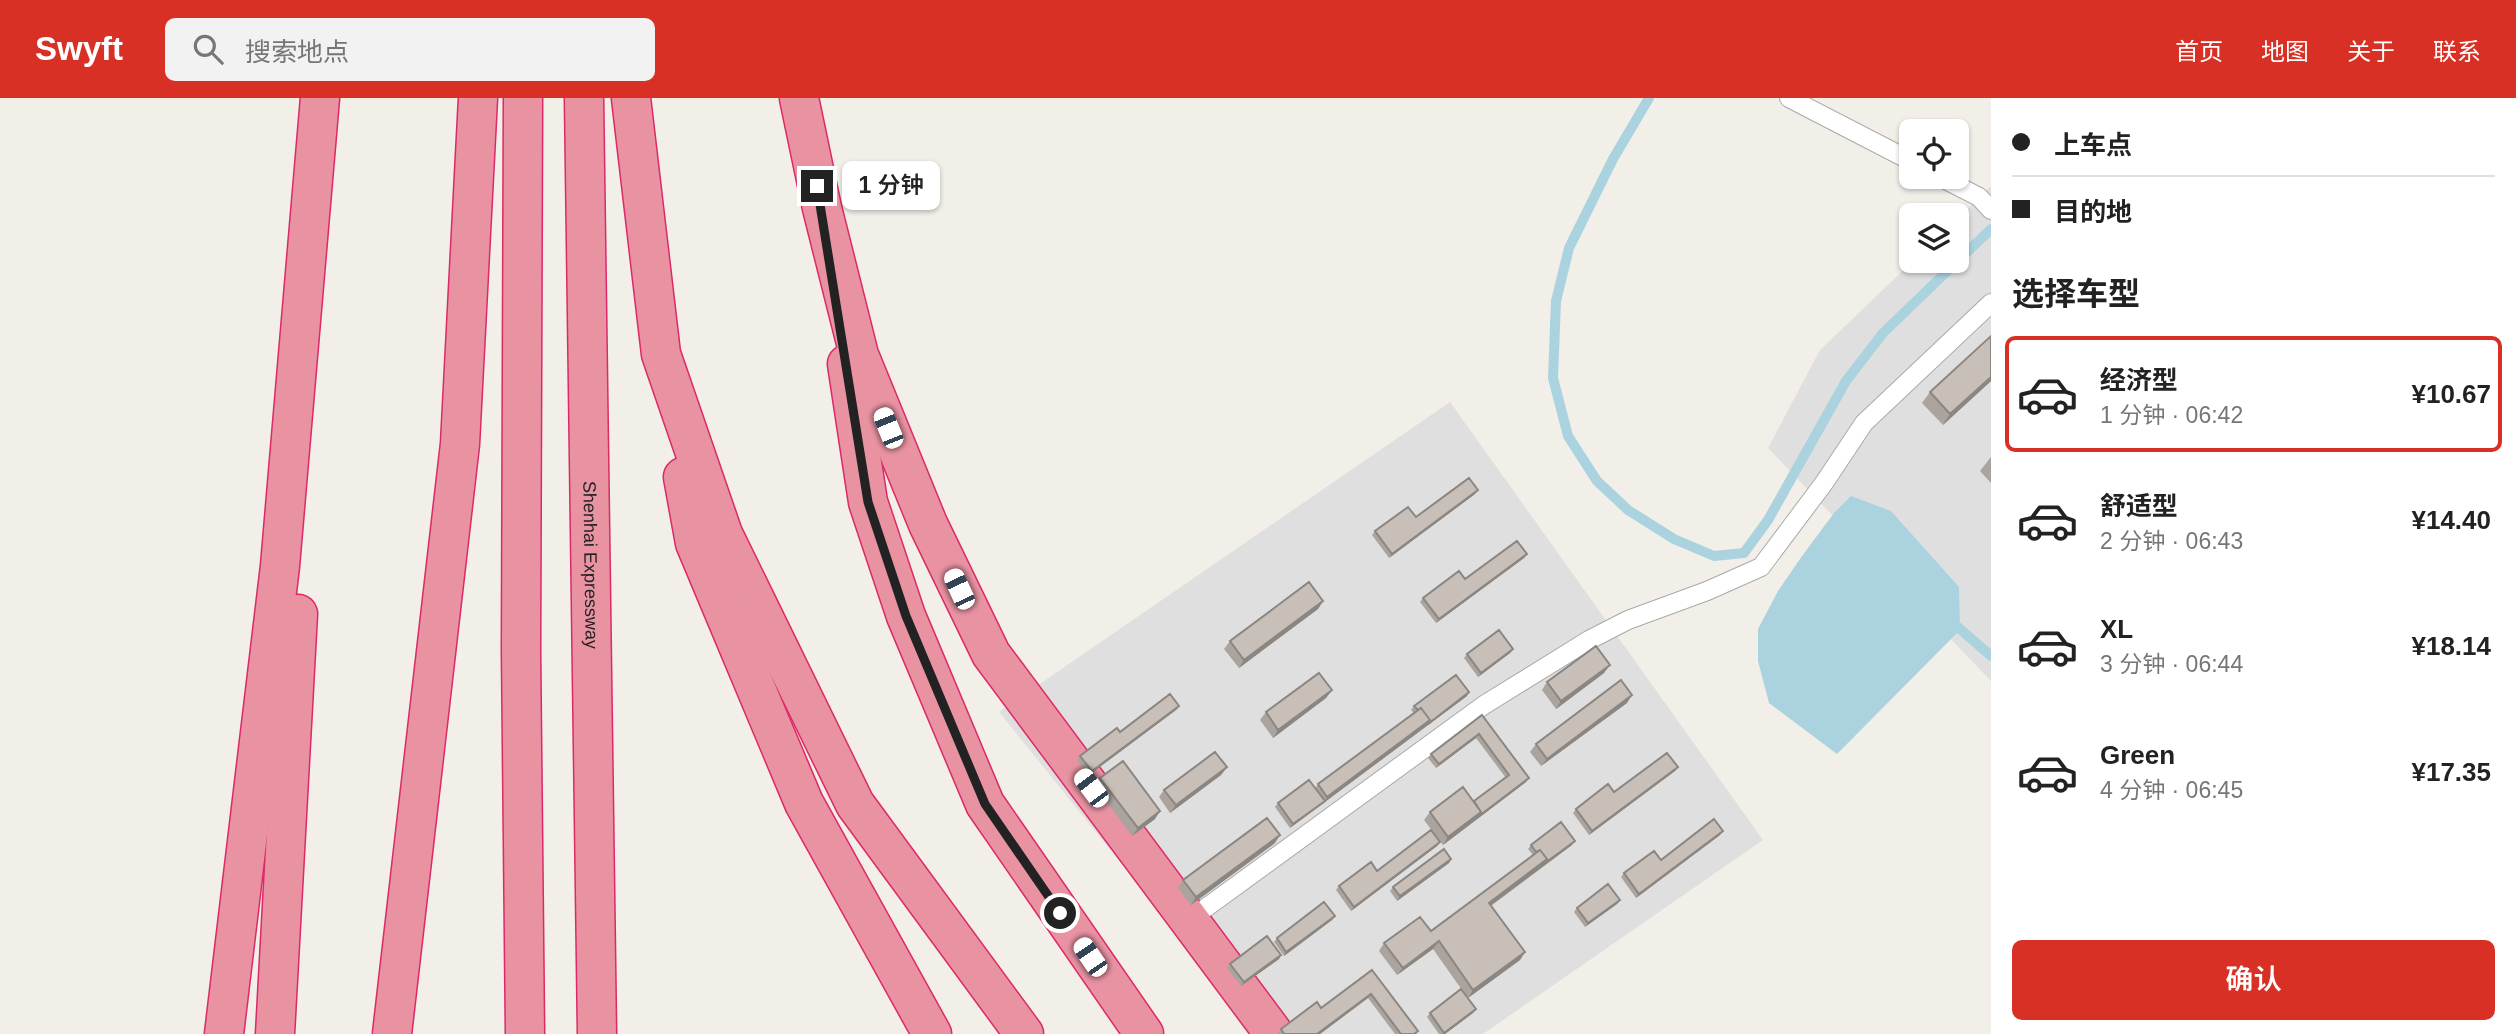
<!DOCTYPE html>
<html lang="zh">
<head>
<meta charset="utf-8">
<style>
	body { margin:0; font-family:Helvetica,"Noto Sans SC",sans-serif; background:#f2f2f2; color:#222; height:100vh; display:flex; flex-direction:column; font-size:26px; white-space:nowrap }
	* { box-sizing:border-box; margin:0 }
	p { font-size:23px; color:#767676 }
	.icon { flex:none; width:38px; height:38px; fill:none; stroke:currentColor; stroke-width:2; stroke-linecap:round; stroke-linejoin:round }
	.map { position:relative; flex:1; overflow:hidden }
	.details { display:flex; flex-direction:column; background:#fff; width:525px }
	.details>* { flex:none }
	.banner { display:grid; align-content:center; height:154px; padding:0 21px; background:#fff }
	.controls { position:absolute; left:1899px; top:21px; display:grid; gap:14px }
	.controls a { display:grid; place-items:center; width:70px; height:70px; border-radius:10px; background:#fff; box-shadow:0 2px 5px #0004; font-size:35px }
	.end { position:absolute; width:32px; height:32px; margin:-16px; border:9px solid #222; background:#fff; box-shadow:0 0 0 4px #fff }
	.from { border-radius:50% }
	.bubble { position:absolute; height:49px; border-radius:10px; background:#fff; box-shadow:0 2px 5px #0004; font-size:23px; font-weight:600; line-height:49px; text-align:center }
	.car { position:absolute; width:21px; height:42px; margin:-21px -10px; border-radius:9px; box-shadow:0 0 5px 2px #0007; background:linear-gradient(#fff 24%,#345 0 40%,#fff 0 76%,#345 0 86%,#fff 0) }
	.banner b { display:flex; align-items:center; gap:24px; height:66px; font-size:26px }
	.banner b+b { border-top:2px solid #e0e0e0 }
	.banner i { width:18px; height:18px; background:#222 }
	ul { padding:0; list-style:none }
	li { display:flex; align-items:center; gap:21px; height:116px; margin:0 14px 10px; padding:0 7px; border:4px solid transparent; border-radius:10px }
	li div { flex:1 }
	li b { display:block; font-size:26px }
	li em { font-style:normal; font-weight:600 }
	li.on { border-color:#d93025 }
	li>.icon { width:63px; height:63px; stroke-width:1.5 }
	h2 { padding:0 21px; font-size:32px; line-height:84px }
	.primary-button { display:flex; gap:14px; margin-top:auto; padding:14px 21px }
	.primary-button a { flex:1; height:80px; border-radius:10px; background:#d93025; color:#fff; font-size:28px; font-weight:600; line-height:80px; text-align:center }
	header { display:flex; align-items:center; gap:42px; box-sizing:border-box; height:98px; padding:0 35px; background:#d93025; color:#fff }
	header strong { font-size:33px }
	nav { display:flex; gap:38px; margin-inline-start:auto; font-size:24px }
	.search { width:490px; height:63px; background:#f2f2f2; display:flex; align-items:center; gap:18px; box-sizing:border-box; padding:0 24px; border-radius:10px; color:#767676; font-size:26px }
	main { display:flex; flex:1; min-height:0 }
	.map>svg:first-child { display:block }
	.residential { fill:#e0dfdf }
	.water { fill:#aad3df }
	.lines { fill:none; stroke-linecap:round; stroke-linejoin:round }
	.stream { stroke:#aad3df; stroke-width:10 }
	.service-casing { stroke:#a9a9a9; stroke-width:20 }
	.motorway-casing { stroke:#dc2a67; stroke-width:41 }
	.service { stroke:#fff; stroke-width:18 }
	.motorway { stroke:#e892a2; stroke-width:38 }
	.wall { fill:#aba49e }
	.shaded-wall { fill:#8b8681 }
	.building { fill:#c7bfb8; stroke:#8b8681; stroke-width:2 }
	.route { stroke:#222; stroke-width:9 }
	.labels { text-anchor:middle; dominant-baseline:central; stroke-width:5; stroke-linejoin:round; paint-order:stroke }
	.street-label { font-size:18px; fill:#222; stroke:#fff }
</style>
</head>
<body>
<header>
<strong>Swyft</strong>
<div class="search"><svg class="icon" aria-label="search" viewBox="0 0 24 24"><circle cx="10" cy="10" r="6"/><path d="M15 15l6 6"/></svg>搜索地点</div>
<nav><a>首页</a><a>地图</a><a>关于</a><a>联系</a></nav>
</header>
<main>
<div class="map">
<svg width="1991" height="936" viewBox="0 0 1991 936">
	<rect width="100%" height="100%" fill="#f2efe9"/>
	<path class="residential" d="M1991,88V583L1768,350L1820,252L1913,163H1956L1957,121Z
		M1450,304L1763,742L1483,936H1259L999,614Z"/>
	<path class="water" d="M1851,398L1891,413L1959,489L1960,532L1837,656L1769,605L1758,563V531L1778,493L1802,458L1834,415Z"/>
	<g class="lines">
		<path class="stream" d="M1649,0L1613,61L1569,150L1556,203L1553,280L1568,338L1597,383L1628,412L1674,441L1714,458L1744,455L1768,422L1846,283L1883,235L1991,131
			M1952,524L1991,558"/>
		<g class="service-casing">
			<path id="service" d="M1789,0L1911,63
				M1940,79L1979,99L1991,112
				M1196,817L1484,607L1589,542L1628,522L1707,493L1761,469L1824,385L1864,325L1991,205"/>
		</g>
		<g class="motorway-casing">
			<g id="motorway">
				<path d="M523,0L521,552L525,936"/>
				<path id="s1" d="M584,0L597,936"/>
				<path d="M631,0L661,256L723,436L855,706L1024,936"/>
				<path d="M799,0L822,110L859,257L928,426L991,556L1274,936"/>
				<path d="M847,266L868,404L906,518L985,706L1144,936"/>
				<path d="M683,379L695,445L804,705L932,936"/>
				<path d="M224,936L280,468L320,0"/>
				<path d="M275,936L298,516"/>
				<path d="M392,936L460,346L478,0"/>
			</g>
		</g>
		<use href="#service" class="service"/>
		<use href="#motorway" class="motorway"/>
	</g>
	<path class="wall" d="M1991,283L1943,327L1922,305L1930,294Z
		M1991,359V385L1980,373Z
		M1475,396L1389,460L1372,437L1375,433L1416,419Z
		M1527,456L1524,460L1436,525L1420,504L1423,500Z
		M1323,503L1318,511L1239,570L1224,551L1230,543Z
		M1513,551L1510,555L1478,579L1464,560L1467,556Z
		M1604,575L1556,611L1542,592L1547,584Z
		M1332,592L1326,600L1273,640L1260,622L1266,614Z
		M1467,598L1290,730L1275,709L1278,705L1315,690L1318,686L1414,615L1411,612L1414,608Z
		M1627,605L1541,668L1530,654L1536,646Z
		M1179,608L1176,612L1089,677L1077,662L1080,658L1120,634Z
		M1482,617L1526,684L1443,747L1424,722L1430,714L1474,703L1506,680L1476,640L1436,670L1428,660L1431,656Z
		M1227,669L1221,677L1170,715L1159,699L1164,692Z
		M1678,669L1675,673L1589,737L1573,715L1576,711L1614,694Z
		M1100,680L1155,721L1132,738L1095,688Z
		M1720,737L1636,800L1621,779L1624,775L1661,762Z
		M1440,744L1437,748L1351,813L1336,792L1339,788L1377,773Z
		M1275,745L1191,807L1178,790L1183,782Z
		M1531,747H1572L1491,808L1525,854L1520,862L1468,900L1476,911L1473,915L1445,936H1439L1427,919L1430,915L1462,892L1433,851L1397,877L1379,853L1384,845L1431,833L1533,757L1528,751Z
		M1451,761L1449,765L1397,803L1390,793L1393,789Z
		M1620,802L1617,806L1585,829L1574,814L1577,810Z
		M1335,818L1332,822L1284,858L1274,844L1277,840Z
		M1281,857L1279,861L1241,888L1227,870L1230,866Z
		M1372,872L1418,933L1416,936H1395L1368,900L1320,936H1279L1278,935L1281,931L1321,910Z"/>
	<path class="shaded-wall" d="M1991,279V283L1943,327L1950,316Z
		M1478,392L1475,396L1389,460L1392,456Z
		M1527,456L1524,460L1436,525L1439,521Z
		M1323,503L1318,511L1239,570L1244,562Z
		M1513,551L1510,555L1478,579L1481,575Z
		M1610,567L1604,575L1556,611L1561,603Z
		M1332,592L1326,600L1273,640L1278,632Z
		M1469,594L1467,598L1290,730L1293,726L1325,703L1327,699Z
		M1632,597L1627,605L1541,668L1547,661Z
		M1179,608L1176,612L1089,677L1092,673Z
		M1479,636L1476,640L1436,670L1439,666Z
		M1227,669L1221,677L1170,715L1176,707Z
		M1678,669L1675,673L1589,737L1592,733Z
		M1529,680L1526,684L1443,747L1448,739L1481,714Z
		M1160,713L1155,721L1132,738L1138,730Z
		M1723,733L1720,737L1636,800L1639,796Z
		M1280,737L1275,745L1191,807L1196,799Z
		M1575,743L1572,747L1483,813L1489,805L1547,761Z
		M1440,744L1437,748L1351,813L1354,809Z
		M1451,761L1449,765L1397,803L1400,798Z
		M1620,802L1617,806L1585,829L1588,825Z
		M1335,818L1332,822L1284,858L1286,854Z
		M1439,843L1433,851L1397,877L1403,870Z
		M1525,854L1520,862L1468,900L1473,892Z
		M1281,857L1279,861L1241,888L1244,884Z
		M1371,896L1368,900L1320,936H1317Z
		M1476,911L1473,915L1445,936H1443Z"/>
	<path class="building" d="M1991,238V279L1950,316L1930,294Z
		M1469,380L1478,392L1392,456L1375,433L1408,409L1416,419Z
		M1517,443L1527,456L1439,521L1423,500L1459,473L1465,481Z
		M1309,484L1323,503L1244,562L1230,543Z
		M1499,532L1513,551L1481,575L1467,556Z
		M1596,548L1610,567L1561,603L1547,584Z
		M1319,575L1332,592L1278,632L1266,614Z
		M1456,577L1469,594L1428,626L1430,622L1421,610L1418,612L1414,608Z
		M1621,582L1632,597L1547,661L1536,646Z
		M1170,596L1179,608L1092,673L1080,658L1117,630L1120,634Z
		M1421,610L1430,622L1327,699L1318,686Z
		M1482,617L1529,680L1479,718L1481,714L1474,703L1509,677L1479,636L1439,666L1431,656Z
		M1215,654L1227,669L1176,707L1164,692Z
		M1667,655L1678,669L1592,733L1576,711L1608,686L1614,694Z
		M1123,663L1160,713L1138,730L1100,680Z
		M1309,682L1325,703L1293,726L1278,705Z
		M1463,689L1481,714L1448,739L1430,714Z
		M1267,720L1280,737L1196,799L1183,782Z
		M1714,721L1723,733L1639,796L1624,775L1654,753L1661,762Z
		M1561,724L1575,743L1545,765L1547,761L1540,752L1536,754L1531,747Z
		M1431,732L1440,744L1354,809L1339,788L1371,764L1377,773Z
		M1444,751L1451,761L1400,798L1393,789Z
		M1540,752L1547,761L1489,805L1525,854L1473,892L1439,843L1403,870L1384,845L1420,819L1431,833Z
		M1608,786L1620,802L1588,825L1577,810Z
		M1324,804L1335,818L1286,854L1277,840Z
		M1267,838L1281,857L1244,884L1230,866Z
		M1372,872L1418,933L1414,936H1401L1371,896L1317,936H1284L1281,931L1317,904L1321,910Z
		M1461,891L1476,911L1444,935L1430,915Z"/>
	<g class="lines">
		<path class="route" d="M817,88L868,404L906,518L985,706L1060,815"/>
	</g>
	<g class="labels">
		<g class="street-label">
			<text stroke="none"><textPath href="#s1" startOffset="467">Shenhai Expressway</textPath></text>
		</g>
	</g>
</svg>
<div class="controls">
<a><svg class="icon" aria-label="locate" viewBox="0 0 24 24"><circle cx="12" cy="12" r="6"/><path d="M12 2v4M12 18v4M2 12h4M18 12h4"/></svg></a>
<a><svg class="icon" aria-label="layers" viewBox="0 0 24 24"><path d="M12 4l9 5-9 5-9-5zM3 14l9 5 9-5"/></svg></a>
</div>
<i class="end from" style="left:1060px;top:815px"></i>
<i class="end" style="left:817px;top:88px"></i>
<div class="bubble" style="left:842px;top:63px;width:98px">1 分钟</div>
<i class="car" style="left:888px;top:330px;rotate:338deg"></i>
<i class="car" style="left:959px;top:491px;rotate:335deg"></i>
<i class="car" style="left:1091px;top:690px;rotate:323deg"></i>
<i class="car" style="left:1090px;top:859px;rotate:326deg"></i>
</div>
<section class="details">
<div class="banner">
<b><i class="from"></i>上车点</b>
<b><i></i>目的地</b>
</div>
<h2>选择车型</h2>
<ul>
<li class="on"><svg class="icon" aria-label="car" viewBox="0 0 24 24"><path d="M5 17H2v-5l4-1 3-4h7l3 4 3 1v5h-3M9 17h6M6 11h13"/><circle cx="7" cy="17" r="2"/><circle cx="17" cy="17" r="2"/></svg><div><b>经济型</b><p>1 分钟 · 06:42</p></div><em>¥10.67</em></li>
<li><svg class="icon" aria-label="car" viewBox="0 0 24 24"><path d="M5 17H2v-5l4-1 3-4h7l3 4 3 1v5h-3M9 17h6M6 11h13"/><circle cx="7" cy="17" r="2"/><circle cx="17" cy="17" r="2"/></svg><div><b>舒适型</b><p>2 分钟 · 06:43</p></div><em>¥14.40</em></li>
<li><svg class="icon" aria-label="car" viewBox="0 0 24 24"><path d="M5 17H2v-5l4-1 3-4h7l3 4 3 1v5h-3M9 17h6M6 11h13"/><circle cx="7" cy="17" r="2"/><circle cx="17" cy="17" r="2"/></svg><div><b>XL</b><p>3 分钟 · 06:44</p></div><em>¥18.14</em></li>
<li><svg class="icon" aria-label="car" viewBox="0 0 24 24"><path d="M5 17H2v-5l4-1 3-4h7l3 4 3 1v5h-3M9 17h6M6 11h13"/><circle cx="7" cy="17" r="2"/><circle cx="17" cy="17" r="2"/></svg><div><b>Green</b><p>4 分钟 · 06:45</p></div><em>¥17.35</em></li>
</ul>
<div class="primary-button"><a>确认</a></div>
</section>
</main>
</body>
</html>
